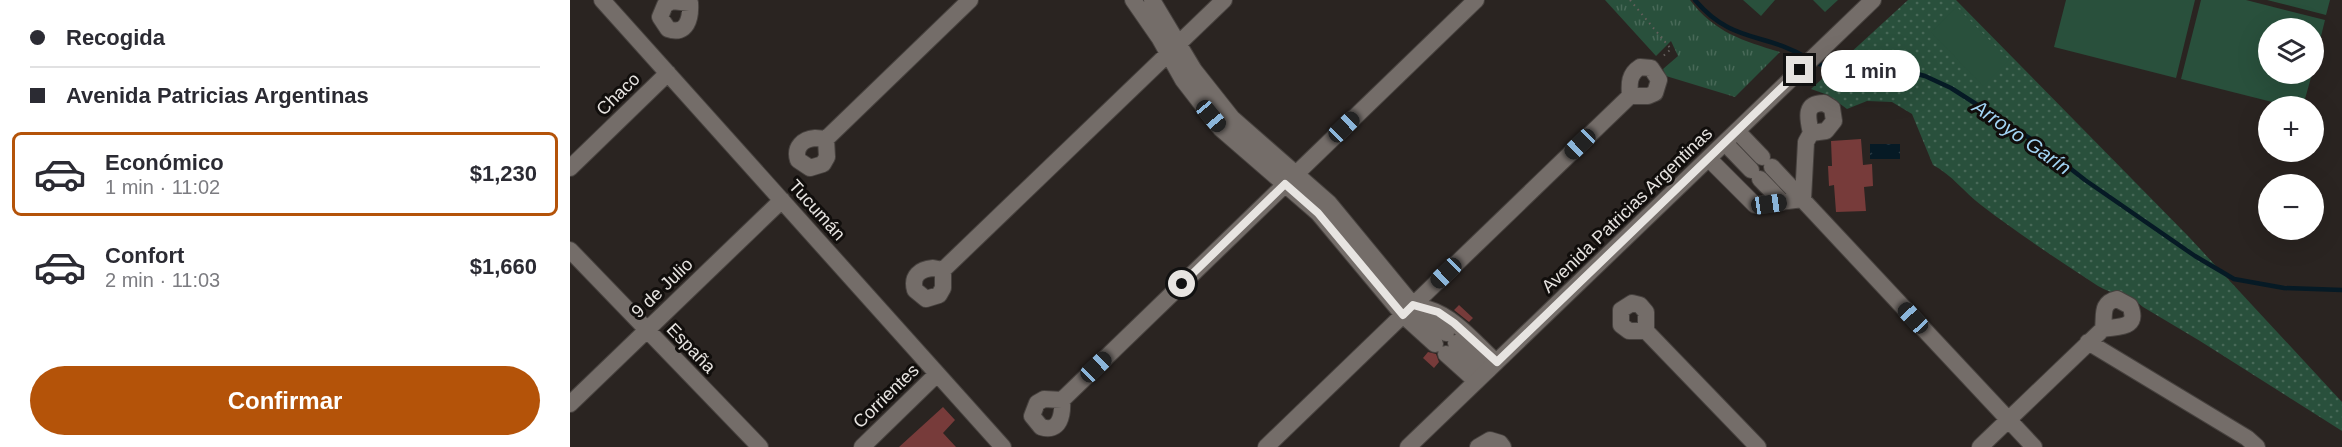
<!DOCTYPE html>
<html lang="es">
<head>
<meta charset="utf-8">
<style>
	body { margin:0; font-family:Arial,sans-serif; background:#f7f7f7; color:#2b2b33; height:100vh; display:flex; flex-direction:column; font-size:22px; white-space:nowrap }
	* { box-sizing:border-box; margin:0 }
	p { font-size:20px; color:#7c7c81 }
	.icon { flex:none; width:33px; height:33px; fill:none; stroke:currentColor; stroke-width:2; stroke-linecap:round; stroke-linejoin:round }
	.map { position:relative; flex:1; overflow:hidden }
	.side { display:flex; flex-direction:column; background:#fff; width:570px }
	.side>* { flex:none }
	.hud { display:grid; align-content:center; height:132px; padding:0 30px; background:#fff }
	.buttons { position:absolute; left:1688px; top:18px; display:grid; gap:12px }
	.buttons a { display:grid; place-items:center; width:66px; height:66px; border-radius:50%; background:#fff; box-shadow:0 6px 24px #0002; font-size:30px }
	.end { position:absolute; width:27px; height:27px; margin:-14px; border:8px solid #e7e4e1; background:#111; box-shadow:0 0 0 3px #111 }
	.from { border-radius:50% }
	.bubble { position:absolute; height:42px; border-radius:21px; background:#fff; box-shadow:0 6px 24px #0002; font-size:20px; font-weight:600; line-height:42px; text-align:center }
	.car { position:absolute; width:18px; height:36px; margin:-18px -9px; border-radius:8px; box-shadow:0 0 4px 2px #0007; background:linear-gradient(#222 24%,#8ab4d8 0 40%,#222 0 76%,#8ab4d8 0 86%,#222 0) }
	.hud b { display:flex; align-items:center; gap:21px; height:57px; font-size:22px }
	.hud b+b { border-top:2px solid #e1e1e2 }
	.hud i { width:15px; height:15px; background:#2b2b33 }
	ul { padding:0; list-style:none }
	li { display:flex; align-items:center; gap:18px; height:84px; margin:0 12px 9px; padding:0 18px; border:3px solid transparent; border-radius:9px }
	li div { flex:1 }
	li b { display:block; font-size:22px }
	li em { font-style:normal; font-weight:600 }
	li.on { border-color:#b45309 }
	li>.icon { width:54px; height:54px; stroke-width:1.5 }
	.button { display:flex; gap:12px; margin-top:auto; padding:12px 30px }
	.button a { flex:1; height:69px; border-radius:36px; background:#b45309; color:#fff; font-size:24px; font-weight:600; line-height:69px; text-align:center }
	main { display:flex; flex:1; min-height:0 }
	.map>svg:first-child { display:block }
	.grass { fill:url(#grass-dots) }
	.park { fill:url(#park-tufts) }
	.pitch { fill:#29503c }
	.water { fill:url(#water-ripples) }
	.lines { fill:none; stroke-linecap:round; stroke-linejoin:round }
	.stream { stroke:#061a25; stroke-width:4.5 }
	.building { fill:#773b3a }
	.minor-casing { stroke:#46413e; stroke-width:18 }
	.tertiary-casing { stroke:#46413e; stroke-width:18 }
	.path { stroke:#65605d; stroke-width:2; stroke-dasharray:1.5 4.5; stroke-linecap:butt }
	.minor { stroke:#746d69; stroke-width:16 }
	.tertiary { stroke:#746d69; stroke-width:16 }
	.route { stroke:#e7e4e1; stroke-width:8 }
	.labels { text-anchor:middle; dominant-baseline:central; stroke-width:6; stroke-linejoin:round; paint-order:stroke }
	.street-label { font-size:18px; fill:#e7e4e1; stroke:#110e0c }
	.water-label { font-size:20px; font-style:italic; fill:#a3d5f5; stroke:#110e0c }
</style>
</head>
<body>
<main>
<section class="side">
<div class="hud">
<b><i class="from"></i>Recogida</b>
<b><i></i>Avenida Patricias Argentinas</b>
</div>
<ul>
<li class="on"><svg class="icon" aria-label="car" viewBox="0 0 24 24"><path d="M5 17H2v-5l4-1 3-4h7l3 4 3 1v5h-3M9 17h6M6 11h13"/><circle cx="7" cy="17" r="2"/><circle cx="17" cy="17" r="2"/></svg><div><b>Económico</b><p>1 min · 11:02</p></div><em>$1,230</em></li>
<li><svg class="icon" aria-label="car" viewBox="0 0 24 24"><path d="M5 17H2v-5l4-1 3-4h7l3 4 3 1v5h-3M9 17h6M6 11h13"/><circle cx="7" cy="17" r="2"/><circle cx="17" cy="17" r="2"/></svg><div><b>Confort</b><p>2 min · 11:03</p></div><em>$1,660</em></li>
</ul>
<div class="button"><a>Confirmar</a></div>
</section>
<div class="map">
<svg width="1772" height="447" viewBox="0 0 1772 447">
	<defs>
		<pattern id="grass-dots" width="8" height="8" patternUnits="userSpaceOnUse" patternTransform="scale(1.5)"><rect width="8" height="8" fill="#29503c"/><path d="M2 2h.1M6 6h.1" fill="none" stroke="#486958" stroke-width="1.8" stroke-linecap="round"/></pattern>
		<pattern id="park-tufts" width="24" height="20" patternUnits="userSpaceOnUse" patternTransform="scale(1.5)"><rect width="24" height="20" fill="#29503c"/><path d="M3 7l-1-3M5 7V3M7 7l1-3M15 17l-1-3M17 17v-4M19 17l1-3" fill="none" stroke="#486958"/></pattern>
		<pattern id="water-ripples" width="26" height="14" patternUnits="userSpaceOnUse" patternTransform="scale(1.5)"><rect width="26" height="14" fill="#061a25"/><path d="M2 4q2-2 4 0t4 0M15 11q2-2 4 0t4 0" fill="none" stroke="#2a3b44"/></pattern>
	</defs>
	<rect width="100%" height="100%" fill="#2a2421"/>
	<path class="grass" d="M1338,0H1386L1619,237L1772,402V431L1630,341L1573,307C1561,296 1543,295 1528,286C1488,260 1449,234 1411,205C1394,192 1382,175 1363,165L1342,114L1322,102L1297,101L1277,109L1258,95L1241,89Z"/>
	<path class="park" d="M1035,0H1120C1144,32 1173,41 1210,52L1165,97L1096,76L1093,69L1108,56L1101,41L1086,56Z"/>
	<path class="pitch" d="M1173,0H1205L1191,16Z
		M1243,0H1268L1255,12Z
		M1496,0H1625L1606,78L1484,47Z
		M1631,0H1676L1755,20L1743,69V28H1698V74H1742L1733,106H1718L1611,79Z
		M1697,0H1760L1756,15Z
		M1387,7L1439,60L1413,86L1361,32Z"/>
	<path class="water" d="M1300,144H1330V159H1300Z"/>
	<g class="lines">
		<path class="stream" d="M1125,0C1162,44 1195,32 1237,58
			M1245,62L1254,66L1278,70L1305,67L1336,71L1355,76L1381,88L1469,144L1515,180L1625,256L1664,279L1714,288L1772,290"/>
	</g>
	<path class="building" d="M1291,139L1293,165L1302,164L1303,186L1294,187L1296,211L1266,212L1264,185L1259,186L1258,166H1262L1261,141Z
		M889,305L903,318L899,322L884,310Z
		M858,352L866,354L869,362L864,368L853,358Z
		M373,407L385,420L373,433L386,447H329Z"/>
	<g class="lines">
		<g class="minor-casing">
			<path id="minor" d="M32,0L433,447
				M563,0L590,39L613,80L651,129L748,213L833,315L865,344
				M582,0L624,70L662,118L759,203L843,305L876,333
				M102,1L120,3C121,18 117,36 98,29L90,17L95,5Z
				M1070,67L1081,68L1089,80L1085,93L1078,96H1060C1059,83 1059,74 1070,67Z
				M1254,103L1262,108L1264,121L1256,131L1241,133C1238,119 1233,103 1254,103Z
				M1167,131L1192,157
				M245,138L256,139L257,157L253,164L240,168L228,160C224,147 233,139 245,138Z
				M256,139L400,0
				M1155,143L1181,170
				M1139,159L1185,205L1233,199L1236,142L1241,133
				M1202,167L1464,447
				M0,168L98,73
				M1190,179L1212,202
				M0,250L190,447
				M363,268L373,270V288L369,295L356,299L345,290C341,276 350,269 363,268Z
				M373,270L654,0
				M1547,299L1560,306C1570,330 1546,326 1533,329C1535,315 1530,303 1547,299Z
				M1062,303L1070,305L1076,312V331H1059L1051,325V310Z
				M858,309C885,317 906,344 926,362
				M1076,331L1188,447
				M1518,342L1677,438L1687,447
				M886,343L918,370
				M876,354L906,381
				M474,399L492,400C493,415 490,433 471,427L462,416L467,403Z
				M492,400L906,0
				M0,404L212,200
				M292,447L367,374
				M696,447L1060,96
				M908,447L920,440L930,443L933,447
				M1410,447L1533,329"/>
		</g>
		<g class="tertiary-casing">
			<path id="tertiary" d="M838,447L1303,0"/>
		</g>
		<path class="path" d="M1060,0L1101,49L1092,57"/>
		<use href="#minor" class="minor"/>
		<use href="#tertiary" class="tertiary"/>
	</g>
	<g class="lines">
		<path class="route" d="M612,284L715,184L748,213L833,315L843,305L868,312L884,323L927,362L1230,70"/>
	</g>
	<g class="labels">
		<g class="street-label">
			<text transform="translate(48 94) rotate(-44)">Chaco</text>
			<text transform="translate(247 210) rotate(48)">Tucumán</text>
			<text transform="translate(1057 210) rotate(-44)">Avenida Patricias Argentinas</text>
			<text transform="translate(92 288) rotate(-44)">9 de Julio</text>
			<text transform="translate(121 348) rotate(46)">España</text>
			<text transform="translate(316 396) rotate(-44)">Corrientes</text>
		</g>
		<g class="water-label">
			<text transform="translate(1452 137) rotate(35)">Arroyo Garín</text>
		</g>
	</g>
</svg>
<div class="buttons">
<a><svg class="icon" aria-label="layers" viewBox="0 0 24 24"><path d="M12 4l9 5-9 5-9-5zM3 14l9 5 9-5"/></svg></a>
<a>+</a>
<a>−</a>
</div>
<i class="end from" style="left:612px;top:284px"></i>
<i class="end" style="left:1230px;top:70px"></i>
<div class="bubble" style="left:1251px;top:50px;width:99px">1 min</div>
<i class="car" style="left:641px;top:116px;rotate:140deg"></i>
<i class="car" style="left:774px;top:127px;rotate:46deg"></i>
<i class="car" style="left:1010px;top:144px;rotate:226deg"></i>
<i class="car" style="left:1199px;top:204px;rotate:82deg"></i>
<i class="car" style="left:876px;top:273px;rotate:226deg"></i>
<i class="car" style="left:1343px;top:318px;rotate:317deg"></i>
<i class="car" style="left:526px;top:367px;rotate:46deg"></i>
</div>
</main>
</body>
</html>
